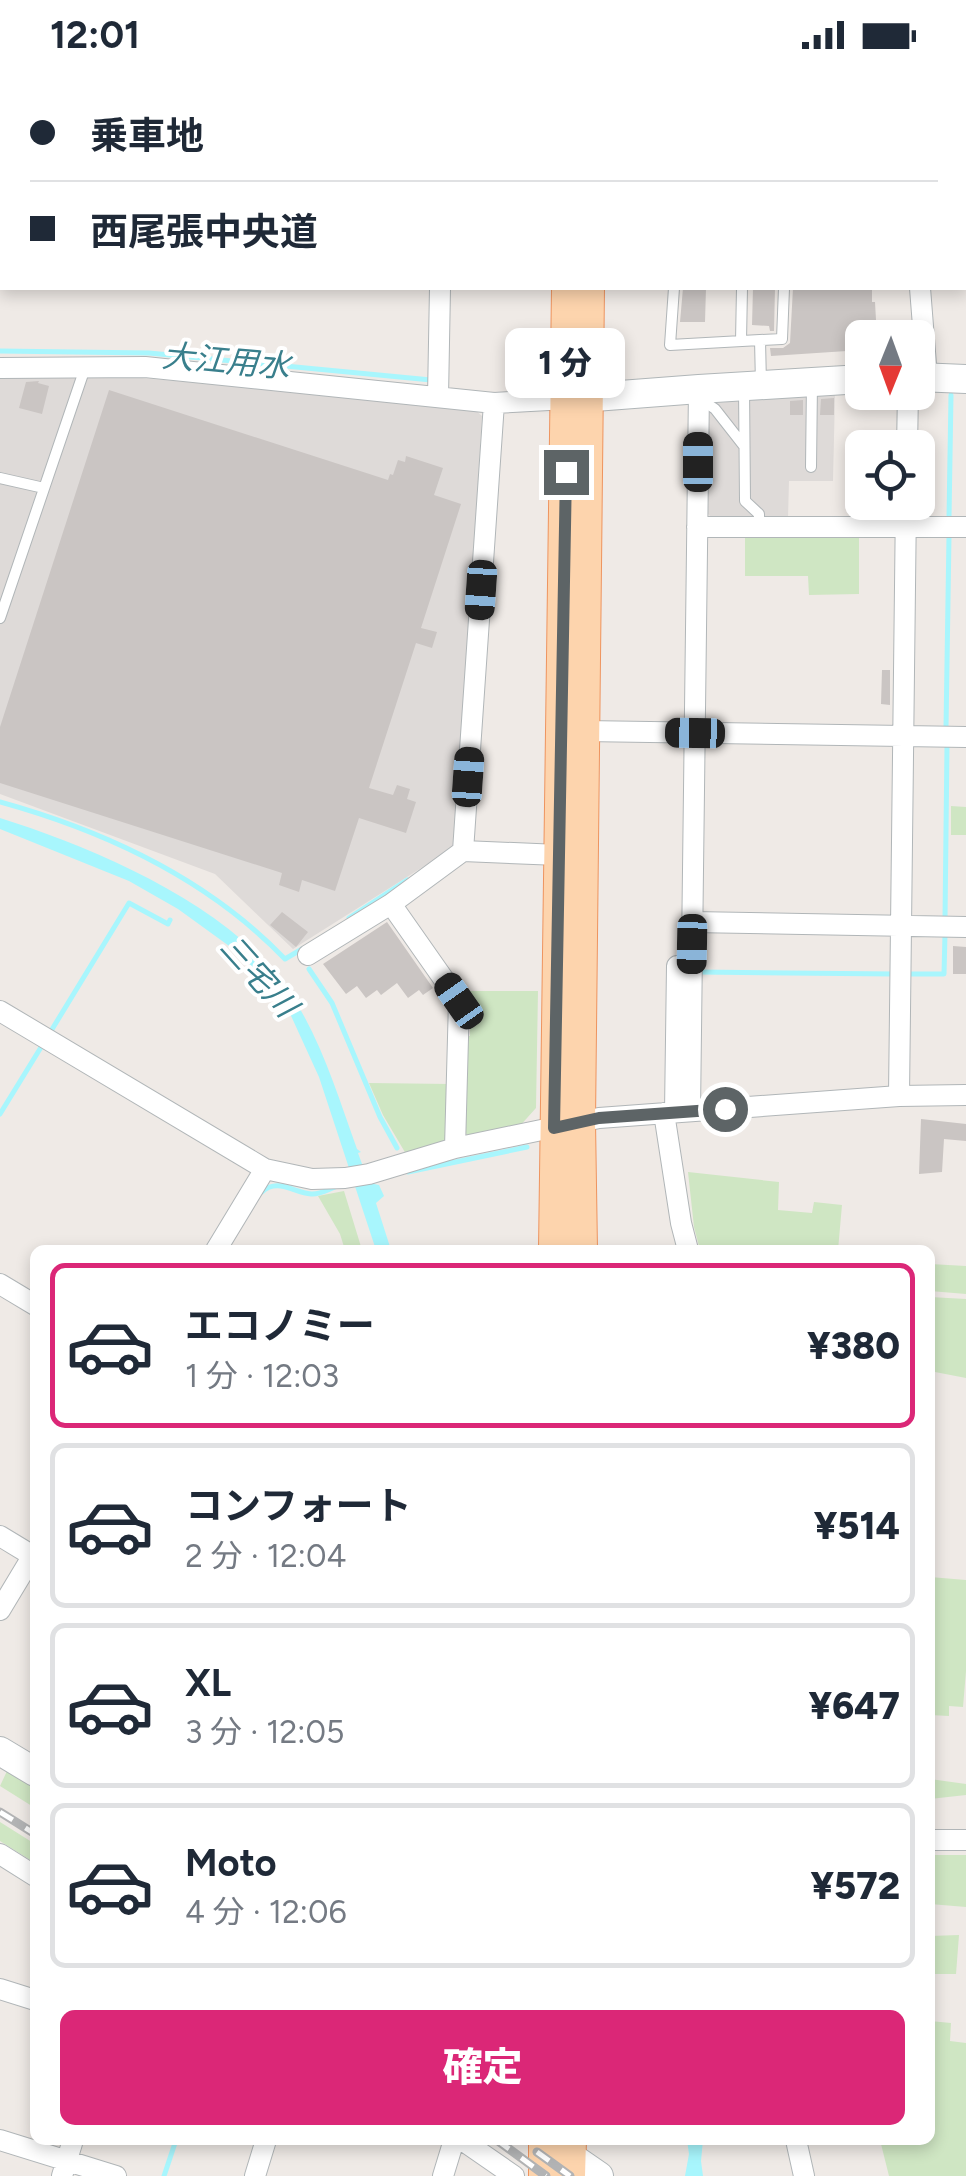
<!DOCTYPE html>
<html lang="ja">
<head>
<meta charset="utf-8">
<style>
	body { margin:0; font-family:Figtree,"Noto Sans JP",sans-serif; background:#f2f2f3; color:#1f2937; height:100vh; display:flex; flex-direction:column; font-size:38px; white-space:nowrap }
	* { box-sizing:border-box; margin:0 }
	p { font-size:32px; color:#747a83 }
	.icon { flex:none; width:55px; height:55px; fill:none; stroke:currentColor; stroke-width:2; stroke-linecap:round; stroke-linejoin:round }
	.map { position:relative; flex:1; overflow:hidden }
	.details { position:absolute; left:30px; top:1175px; width:905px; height:900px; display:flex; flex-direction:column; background:#fff; border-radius:15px; box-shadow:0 5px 15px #0003 }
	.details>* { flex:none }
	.guide { position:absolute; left:0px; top:0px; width:968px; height:220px; box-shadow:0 5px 15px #0003; display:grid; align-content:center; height:220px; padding:0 30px; background:#fff }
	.needle { width:65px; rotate:181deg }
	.buttons { position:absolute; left:845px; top:250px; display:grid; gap:20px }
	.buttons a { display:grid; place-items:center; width:90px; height:90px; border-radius:15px; background:#fff; box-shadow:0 5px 15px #0003; font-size:50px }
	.end { position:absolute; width:45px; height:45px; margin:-22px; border:12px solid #5d6466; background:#fff; box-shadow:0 0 0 5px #fff }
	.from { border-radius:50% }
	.bubble { position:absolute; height:70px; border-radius:15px; background:#fff; box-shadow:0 5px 15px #0003; font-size:32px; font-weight:800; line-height:70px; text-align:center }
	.car { position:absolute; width:30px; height:60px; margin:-30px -15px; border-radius:12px; box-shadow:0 0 8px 2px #0007; background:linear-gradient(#222 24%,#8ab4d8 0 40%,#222 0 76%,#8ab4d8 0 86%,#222 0) }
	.guide b { display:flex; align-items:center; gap:35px; height:95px; font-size:38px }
	.guide b+b { border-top:2px solid #e0e1e3 }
	.guide i { width:25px; height:25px; background:#1f2937 }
	ul { padding:18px 0 0; list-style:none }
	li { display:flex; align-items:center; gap:30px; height:165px; margin:0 20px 15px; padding:0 10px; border:5px solid #e0e1e3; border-radius:15px }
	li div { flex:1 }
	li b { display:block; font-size:38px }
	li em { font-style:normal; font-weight:800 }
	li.selected { border-color:#db2777 }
	li>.icon { width:90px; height:90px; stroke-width:1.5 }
	.cta { display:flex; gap:20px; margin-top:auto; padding:20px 30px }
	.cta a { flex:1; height:115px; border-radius:15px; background:#db2777; color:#fff; font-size:40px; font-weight:800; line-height:115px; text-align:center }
	.status { display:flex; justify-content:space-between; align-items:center; height:70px; padding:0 50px; background:#fff; direction:ltr }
	.status svg { height:28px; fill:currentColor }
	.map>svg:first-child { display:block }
	.industrial { fill:#dedad8 }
	.green { fill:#cfe6c3 }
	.water { fill:#a8f6fd }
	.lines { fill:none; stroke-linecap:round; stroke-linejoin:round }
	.stream { stroke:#a8f6fd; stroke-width:5 }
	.building { fill:#cac5c3 }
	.lane-casing { stroke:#b1b6b8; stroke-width:12 }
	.street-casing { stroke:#b1b6b8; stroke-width:22 }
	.secondary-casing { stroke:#b0b6b8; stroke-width:30 }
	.primary-casing { stroke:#ee945f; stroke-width:32 }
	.lane { stroke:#fff; stroke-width:10 }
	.street { stroke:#fff; stroke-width:20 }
	.secondary { stroke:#fff; stroke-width:28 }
	.primary { stroke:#fdd4ad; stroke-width:30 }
	.rail-casing { stroke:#b2b3b4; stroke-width:9 }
	.rail { stroke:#fff; stroke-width:5; stroke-dasharray:15; stroke-linecap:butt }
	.route { stroke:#5d6466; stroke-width:12 }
	.labels { text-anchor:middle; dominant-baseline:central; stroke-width:8; stroke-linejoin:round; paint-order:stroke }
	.water-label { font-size:32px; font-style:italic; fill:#397f8c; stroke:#fff }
</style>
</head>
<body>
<div class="status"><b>12:01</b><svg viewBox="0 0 49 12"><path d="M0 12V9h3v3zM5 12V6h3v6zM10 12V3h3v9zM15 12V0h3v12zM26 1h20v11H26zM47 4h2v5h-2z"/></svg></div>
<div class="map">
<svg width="966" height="2106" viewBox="0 0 966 2106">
	<rect width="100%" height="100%" fill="#efeae6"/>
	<path class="industrial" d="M88,307L142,308L473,338L482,346L456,776L293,879L215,804L0,724V308Z
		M835,324L833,411H789L788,448L713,449L705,441L706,340L714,333Z"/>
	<path class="green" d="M859,463V524L809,525L808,506H745V464Z
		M951,736L966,737V765H951Z
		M470,921H538L536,1038L518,1058L471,1069L461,1058L463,966H470Z
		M369,1013L451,1014L445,1076L406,1084L383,1045Z
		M688,1102L779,1112L778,1140L812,1143L814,1132L842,1135L838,1180H700L694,1157Z
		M344,1121L362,1180H345L340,1164L318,1126Z
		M930,1194L966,1196V1224L930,1221Z
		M930,1227L966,1229V1308L935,1302L930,1311Z
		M930,1507L966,1510V1601L963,1637L949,1636V1646L930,1645Z
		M7,1701L35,1718V1738L0,1716Z
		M930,1709L966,1714V1725L930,1729Z
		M0,1752L35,1774V1793L0,1771Z
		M930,1785H966V1837L930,1834Z
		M959,1865L956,1904H930V1866Z
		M930,1951L951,1953L950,1971L966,1973V2106H889L880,2070H930Z"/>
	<path class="water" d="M0,748C96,778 234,837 291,924C322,972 338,1026 357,1079L361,1082L358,1083L369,1113L379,1115L384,1126L376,1133L391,1180H376L319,1007L287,937L273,918L236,881L178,839L129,811L0,759Z
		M687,2070H703L701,2091L703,2106H685L689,2084Z"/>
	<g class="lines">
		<path class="stream" d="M928,2L929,0
			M0,281L149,283L431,310
			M949,448L951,325
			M946,658L949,466
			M0,732C105,761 208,809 285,889L302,879
			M349,848L407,810
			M945,849L947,675
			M309,899L332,933L380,1047L397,1078
			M699,902L894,904
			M909,904H944L945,864
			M51,961L129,833L168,854L170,850
			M0,1044L43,974
			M408,1102L527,1077
			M262,1122C277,1108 293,1122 311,1124C319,1125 327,1120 335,1117
			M164,2106L176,2070"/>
	</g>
	<path class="building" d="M683,218H706L705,252H680Z
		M753,218H775L774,261H770L769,256L752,255Z
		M793,218H872V232H875L877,268H862V280L771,286L770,278H783L790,273Z
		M39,311L38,313L49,316L42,344L19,338L26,312Z
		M109,320L388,410L390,404L393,405L398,390L405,392L406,386L443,398L434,425L461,434L421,558L437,562L432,578L416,573L369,718L393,725L397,715L410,719L407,729L416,732L406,763L359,748L335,821L302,810L299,822L279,815L282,803L0,713V657Z
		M834,328V345H820L821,329Z
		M803,330V345H790V331Z
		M882,600H890V635L881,634Z
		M282,842L308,862L296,877L270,855Z
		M387,852L433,918L423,925L419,920L408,928L397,913L381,925L377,920L366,928L357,916L346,924L323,894Z
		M953,876L966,877V904H953Z
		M921,1049L966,1054V1071L944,1069L942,1102L919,1104Z"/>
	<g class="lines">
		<g class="lane-casing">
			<path id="lane" d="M688,2L689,0
				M674,218L670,275L760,270
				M741,271L742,218
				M761,314L760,270L782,269L784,218
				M744,317L745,431L759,444V457
				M699,328L715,339L744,376
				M811,397L812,313
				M0,408L44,418
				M0,548L85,298"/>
		</g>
		<g class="street-casing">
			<path id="street" d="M257,0L278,2
				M838,0L844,2
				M224,2V0
				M442,2V0
				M0,146H2
				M920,218L927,307
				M0,298L145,297L494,333L567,329
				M438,327L440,218
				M907,378L908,322
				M697,457H966
				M584,661L966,667
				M463,781L494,333
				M391,834L459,931L455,1078
				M692,852L966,857
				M308,885L391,834L463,781L559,785
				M0,941L265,1099L312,1109L345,1108L369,1104L455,1078L599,1048L899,1026L966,1025
				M899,1026L906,432
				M690,1041L699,319
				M675,1042L677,896H692
				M664,1043L681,1153L688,1180
				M216,1180L265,1099
				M0,1214L35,1235
				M0,1466L33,1486
				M0,1540L35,1482
				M930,1770H966
				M0,1784L35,1806
				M0,1919L35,1930
				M0,2070L116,2106
				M462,2070L514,2106
				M796,2070L804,2106
				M62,2106L73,2070
				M255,2106L266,2070
				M443,2106L454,2070"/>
		</g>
		<g class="secondary-casing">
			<path id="secondary" d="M918,307L966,309
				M568,329L699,319L862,309
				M0,1681L35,1702
				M557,2077L599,2106"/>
		</g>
		<g class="primary-casing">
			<path id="primary" d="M747,0L750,2
				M568,2V0
				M592,2V0
				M965,169L966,170
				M554,1180L567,218
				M582,1180L580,1052L589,218
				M544,2106V2070
				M570,2106L571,2070"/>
		</g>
		<use href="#lane" class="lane"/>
		<use href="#street" class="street"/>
		<use href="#secondary" class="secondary"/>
		<use href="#primary" class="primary"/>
		<g class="rail-casing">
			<path id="rail" d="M0,1742L35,1764
				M497,2070L546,2106
				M537,2082L570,2106"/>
		</g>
		<use href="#rail" class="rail"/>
	</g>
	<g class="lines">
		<path class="route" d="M566,402L554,1058L599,1048L725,1039"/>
	</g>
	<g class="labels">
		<g class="water-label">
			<text transform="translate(226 291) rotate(5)">大江用水</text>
			<text transform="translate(259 906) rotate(48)">三宅川</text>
		</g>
	</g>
</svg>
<div class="buttons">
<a><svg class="needle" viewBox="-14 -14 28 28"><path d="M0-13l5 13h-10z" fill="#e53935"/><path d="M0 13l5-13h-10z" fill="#747a83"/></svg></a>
<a><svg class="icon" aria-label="locate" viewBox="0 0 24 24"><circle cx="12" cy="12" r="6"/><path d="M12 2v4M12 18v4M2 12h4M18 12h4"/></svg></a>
</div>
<i class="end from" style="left:725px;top:1039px"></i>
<i class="end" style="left:566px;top:402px"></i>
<div class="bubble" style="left:505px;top:258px;width:120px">1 分</div>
<i class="car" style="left:698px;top:392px;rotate:0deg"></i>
<i class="car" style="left:481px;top:520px;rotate:184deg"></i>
<i class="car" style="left:695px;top:663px;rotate:271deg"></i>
<i class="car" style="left:468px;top:707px;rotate:4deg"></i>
<i class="car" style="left:692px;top:874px;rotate:181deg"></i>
<i class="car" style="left:459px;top:931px;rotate:325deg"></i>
<div class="guide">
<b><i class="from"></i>乗車地</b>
<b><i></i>西尾張中央道</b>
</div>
<section class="details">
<ul>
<li class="selected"><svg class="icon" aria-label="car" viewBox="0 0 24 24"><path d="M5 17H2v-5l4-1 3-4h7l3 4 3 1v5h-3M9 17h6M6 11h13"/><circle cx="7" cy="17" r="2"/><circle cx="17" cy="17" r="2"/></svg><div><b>エコノミー</b><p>1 分 · 12:03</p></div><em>¥380</em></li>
<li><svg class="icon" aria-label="car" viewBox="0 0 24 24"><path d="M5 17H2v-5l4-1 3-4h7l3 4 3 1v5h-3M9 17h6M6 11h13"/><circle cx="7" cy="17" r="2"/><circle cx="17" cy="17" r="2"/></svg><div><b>コンフォート</b><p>2 分 · 12:04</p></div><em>¥514</em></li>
<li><svg class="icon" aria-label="car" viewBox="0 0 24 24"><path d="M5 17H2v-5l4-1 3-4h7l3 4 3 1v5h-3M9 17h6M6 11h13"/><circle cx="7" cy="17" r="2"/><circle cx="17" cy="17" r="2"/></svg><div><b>XL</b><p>3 分 · 12:05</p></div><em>¥647</em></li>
<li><svg class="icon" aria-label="car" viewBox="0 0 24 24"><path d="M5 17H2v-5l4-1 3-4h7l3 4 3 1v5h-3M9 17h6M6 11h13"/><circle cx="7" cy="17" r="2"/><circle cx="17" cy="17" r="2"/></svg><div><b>Moto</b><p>4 分 · 12:06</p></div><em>¥572</em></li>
</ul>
<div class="cta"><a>確定</a></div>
</section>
</div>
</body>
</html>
